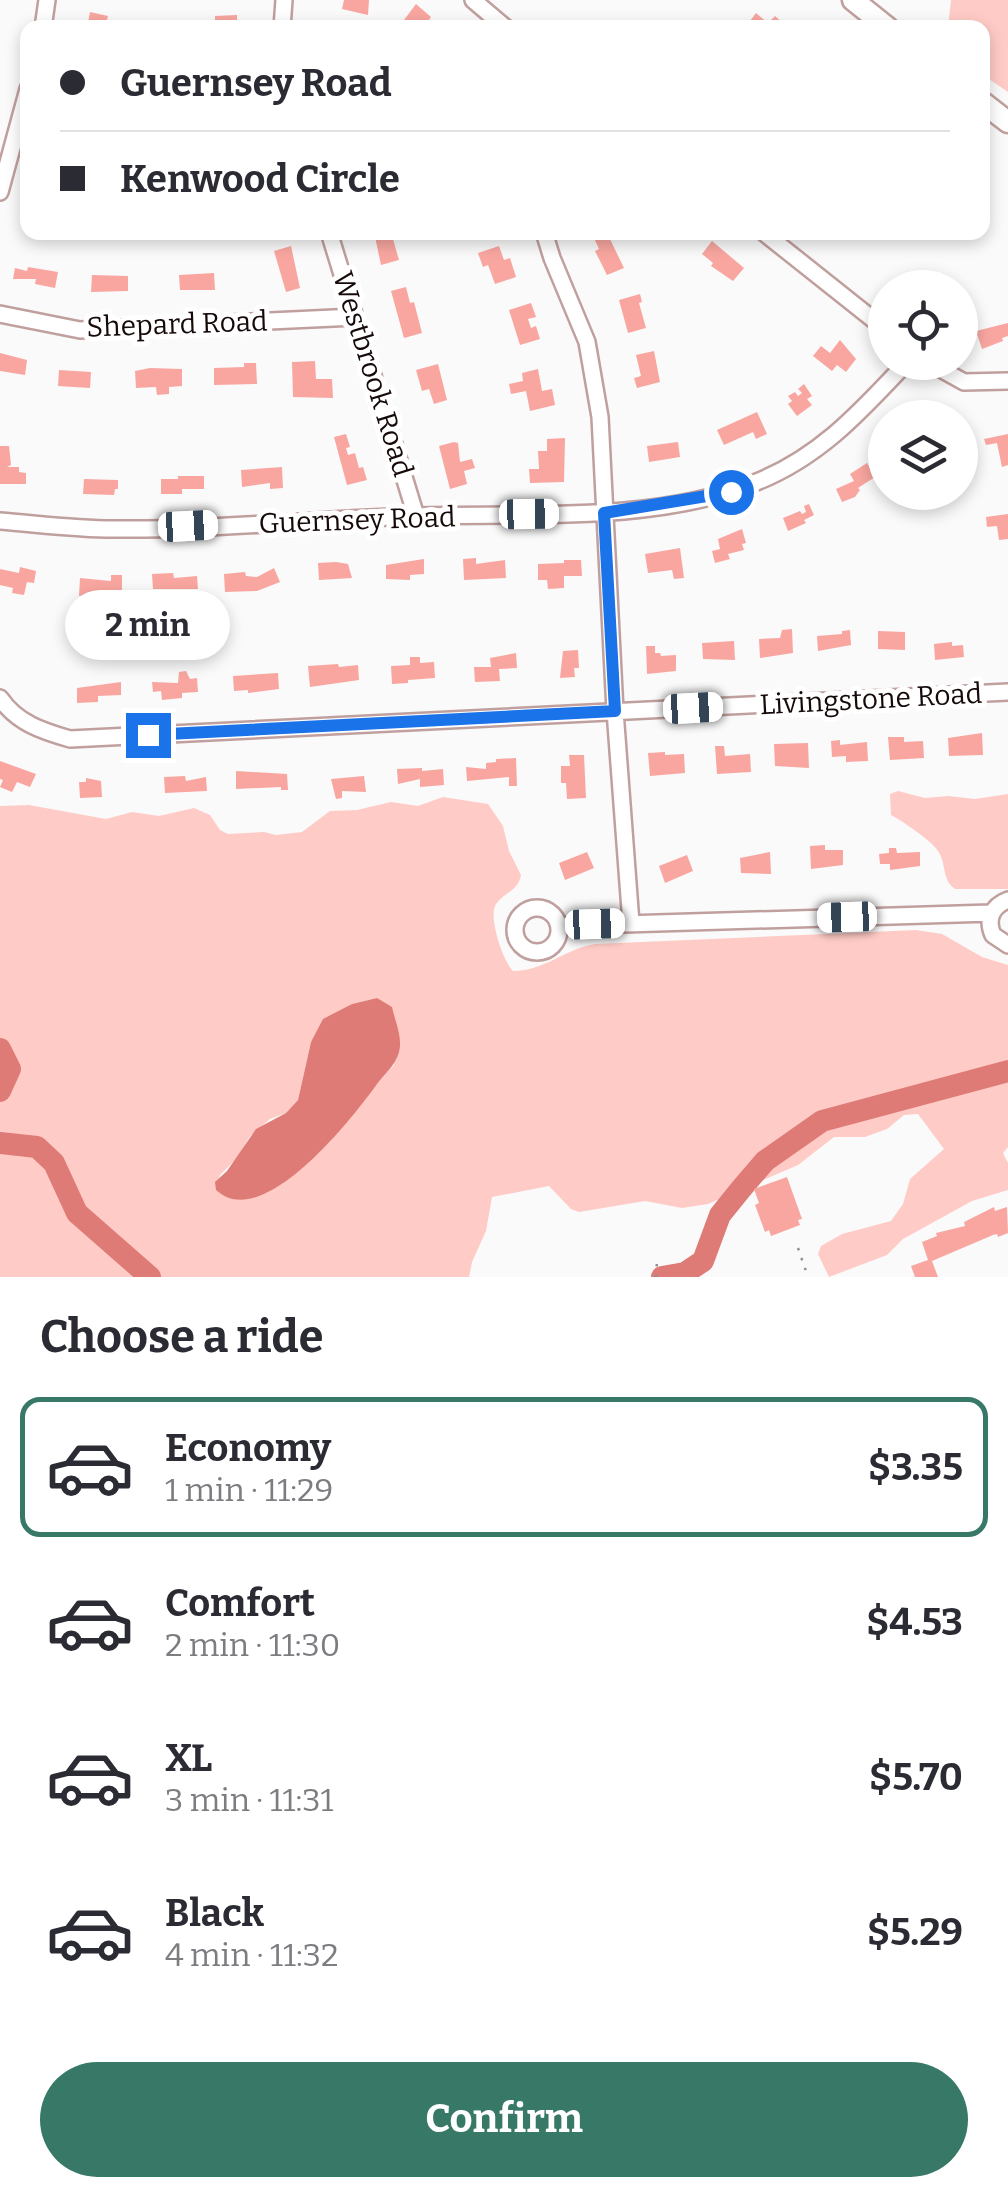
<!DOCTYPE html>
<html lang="en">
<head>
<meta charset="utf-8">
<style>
	body { margin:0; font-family:Bitter,serif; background:#f7f7f7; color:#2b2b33; height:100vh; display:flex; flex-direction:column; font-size:38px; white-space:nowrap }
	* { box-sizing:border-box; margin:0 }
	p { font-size:32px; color:#7c7c81 }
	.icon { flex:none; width:55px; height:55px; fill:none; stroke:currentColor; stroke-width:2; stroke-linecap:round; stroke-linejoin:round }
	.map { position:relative; height:1277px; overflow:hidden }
	.sheet { display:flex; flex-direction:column; background:#fff; flex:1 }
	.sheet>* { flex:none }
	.guide { position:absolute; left:20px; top:20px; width:970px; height:220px; border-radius:20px; box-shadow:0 5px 15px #0003; display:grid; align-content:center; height:220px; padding:0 40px; background:#fff }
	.buttons { position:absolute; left:868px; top:270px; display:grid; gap:20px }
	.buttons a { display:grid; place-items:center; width:110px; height:110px; border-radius:50%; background:#fff; box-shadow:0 5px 15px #0003; font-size:50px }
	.end { position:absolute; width:45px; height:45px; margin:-22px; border:12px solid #1a73e8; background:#fff; box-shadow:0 0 0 5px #fff }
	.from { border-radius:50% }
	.bubble { position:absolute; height:70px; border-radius:35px; background:#fff; box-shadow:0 5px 15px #0003; font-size:32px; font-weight:700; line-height:70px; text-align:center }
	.car { position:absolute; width:30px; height:60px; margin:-30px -15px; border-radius:12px; box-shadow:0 0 8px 2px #0007; background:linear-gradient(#fff 24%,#345 0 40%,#fff 0 76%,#345 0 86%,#fff 0) }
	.guide b { display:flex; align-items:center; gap:35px; height:95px; font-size:38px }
	.guide b+b { border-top:2px solid #e1e1e2 }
	.guide i { width:25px; height:25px; background:#2b2b33 }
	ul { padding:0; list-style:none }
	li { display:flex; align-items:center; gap:30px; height:140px; margin:0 20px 15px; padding:0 20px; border:5px solid transparent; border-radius:20px }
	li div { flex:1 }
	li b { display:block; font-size:38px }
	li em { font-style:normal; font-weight:700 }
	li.current { border-color:#377867 }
	li>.icon { width:90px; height:90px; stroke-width:1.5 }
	h2 { padding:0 40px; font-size:45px; line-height:120px }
	.action { display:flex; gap:20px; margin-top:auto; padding:20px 40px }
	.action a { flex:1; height:115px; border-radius:60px; background:#377867; color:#fff; font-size:40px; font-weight:700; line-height:115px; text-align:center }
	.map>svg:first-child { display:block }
	.green { fill:#ffcbc6; fill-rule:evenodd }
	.water { fill:#df7b76 }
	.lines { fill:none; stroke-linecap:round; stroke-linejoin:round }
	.river { stroke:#df7b76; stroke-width:22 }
	.building { fill:#f9a6a0 }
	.minor-casing { stroke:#c0a09e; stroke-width:20 }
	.major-casing { stroke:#c0a09e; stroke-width:25 }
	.path { stroke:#959090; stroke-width:2.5; stroke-dasharray:2.5 8; stroke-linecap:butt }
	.minor { stroke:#fff; stroke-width:15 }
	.major { stroke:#fff; stroke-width:20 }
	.route { stroke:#1a73e8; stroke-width:12 }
	.labels { text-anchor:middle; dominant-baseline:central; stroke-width:10; stroke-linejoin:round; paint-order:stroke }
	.street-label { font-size:28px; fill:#150a09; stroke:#fff }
</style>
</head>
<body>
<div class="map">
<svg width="1008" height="1277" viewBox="0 0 1008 1277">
	<rect width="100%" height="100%" fill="#fafafa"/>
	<path class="green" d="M951,0H1008V92L983,75L982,28L948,27Z
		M898,791L925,798L948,796L975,799L1008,794V889H955C941,879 947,864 938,851C931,840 902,821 891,815L890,794Z
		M443,797L488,804L503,826L509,851L521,875C518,892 502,893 495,906C489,919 503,961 513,971C544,971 565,949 595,944L916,930L942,934L982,957L1008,965V1147L1003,1153L1008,1163V1190L972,1201L903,1239L887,1255L829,1277L818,1254L821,1246L842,1234L891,1221L903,1204L910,1179L944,1149L918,1114L904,1115L887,1129L865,1137H834L798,1165L708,1204L682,1208L645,1201L579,1212L571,1209L549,1186L492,1197L486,1231L472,1262L469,1277H0V806L29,805L106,819L132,812L159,816L194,808L210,815L220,830L228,834L264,832L276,835L302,832L330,811L357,810L391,802L418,806ZM377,998L394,1065L381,1078L216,1190L220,1175L237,1158L250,1136L270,1119L286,1113L298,1100L311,1042L352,1004Z"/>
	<path class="water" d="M377,998L392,1007C395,1021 403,1038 399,1052C395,1066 385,1073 377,1084C354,1116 263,1234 216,1190L215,1182L227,1171L256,1129L286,1113L298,1100L311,1042L323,1019L352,1004Z"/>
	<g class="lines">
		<path class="river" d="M0,1049L10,1069L0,1091
			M0,1143L37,1147L54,1163L77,1213L150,1277
			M662,1277L685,1273L703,1261L720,1215L741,1189L765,1161L822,1121L1008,1071"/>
	</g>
	<path class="building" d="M344,0H369L368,15L342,9Z
		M416,4L431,17L423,28H413L404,20Z
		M90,12L108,16L105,28H87Z
		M756,13L768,23L775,16L784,24L780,28H740L737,25L742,20L751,27L753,24L750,21Z
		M237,15V28H215V16Z
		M374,232H391L399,260L381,265Z
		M607,233L624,268L607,275L595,251L599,249L594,238Z
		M712,241L744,268L733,281L711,266L713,263L702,254Z
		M291,246L300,288L286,292L274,251Z
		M499,246L504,260L510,258L516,277L495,284L488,265L483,267L478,253Z
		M28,267L58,272L55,288L35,284L36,279H13L15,268L27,271Z
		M214,273L215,290H180L179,275Z
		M92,275L128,276V291L91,292Z
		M406,287L410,303L414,302L422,333L404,338L391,291Z
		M640,294L642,302L639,303L646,328L628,333L619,300Z
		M531,303L536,317L528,319L531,328L536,326L540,339L520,345L509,310Z
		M1008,323V336L1002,338L1003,341L982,349L976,331Z
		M840,340L856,359L846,372L837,365L832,371L813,356L821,346L830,353Z
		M654,351L660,382L637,388L634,378L641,376L636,355Z
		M0,353L27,360L25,375L0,371Z
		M315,361L316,379H332L333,398L293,397L292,362Z
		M244,363H256L257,384L214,385V368L244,367Z
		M438,364L447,400L434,404L429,389L422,391L416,370Z
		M150,368L182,369V386L169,387V394L157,395L156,387L136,388L135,371Z
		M538,369L542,391L552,389L555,405L530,411L526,391L511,394L509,384L523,381L522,373Z
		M59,370L91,372L90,388L58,386Z
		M804,384L812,396L807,399L812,405L797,416L788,404L792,401L788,396L795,392L798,396L802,393L798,389Z
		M757,412L767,434L756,439L753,432L724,445L717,430Z
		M346,434L350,447L346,448L348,455L355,453L359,468L363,467L367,480L347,485L334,437Z
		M1008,434V465L1002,467L997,443L986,445L984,439Z
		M565,438L564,482L530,483L529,469H539L538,451H547V439Z
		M454,442L458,443L460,462L472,459L475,468L464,471L467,484L450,489L439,446Z
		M678,442L680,457L649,462L647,446Z
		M0,446H9L11,465L7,467H19V472L26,473V484H0Z
		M867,463L875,477L858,488L860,490L855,497L842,502L836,489L854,481L850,474Z
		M282,467L283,488L270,489V483L242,487L241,470Z
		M178,476H204V489H182V494H161V479H178Z
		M84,479L118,480V489H115L114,495L83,494Z
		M809,504L814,515L804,520L806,523L788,531L783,518L800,511L802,514L806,512L804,506Z
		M1008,514V539L999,540L997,526L987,527L986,517Z
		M742,529L746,543L742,544L744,550L728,554L730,559L715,563L712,551L720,549L718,539Z
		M680,548L684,578L674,579L672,570L648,573L645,554Z
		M476,558V564L505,560L506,578L464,580L463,559Z
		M424,559V574L410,575V580L386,579V565Z
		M564,560H581L582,576H564V588L548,589L547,580H538V564L564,563Z
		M336,562L348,564L352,578L319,580L318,563Z
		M20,567L36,571L34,583L27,582L24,595L12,593L13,588L0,585V569L19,573Z
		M274,568L280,582L257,591L225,592L224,574L245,572L246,576L257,577Z
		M173,573L174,578L197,576L198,589H153L152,574Z
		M111,575H122V597L79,596L80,578L111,581Z
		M792,629L793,653L760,658L759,639L780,638L782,630Z
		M850,630L851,645L818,651L817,636L842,634V631Z
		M878,631L905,632V650L878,649Z
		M734,641L735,660L703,659L702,643Z
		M952,642V646L963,645L964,657L935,660L934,644Z
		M646,646H655V653H660L661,656L676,655V671L647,674Z
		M578,650L579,668H574L575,677L560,678L563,651Z
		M516,653L517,668L499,669L500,681L475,682L474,667H491L490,658Z
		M410,657H420V663L434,662L435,678L408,680V683L392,684L391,666L410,665Z
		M338,664L339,667L358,665L359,680L310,687L308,666Z
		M186,671L190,679L197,678L198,692L182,693V698L162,700L161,691L153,692L152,682L178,683L179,672Z
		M278,673L279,689L248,693V690L234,691L233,676Z
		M121,682V695L98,696V702L77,703V688Z
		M982,733L983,755L949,756L948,738Z
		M888,737H904V742L923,741L924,758L890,760Z
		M840,740V745L867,742L868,761L846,762V756L832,757L831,741Z
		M808,743L809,768L775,766L774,744Z
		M715,746H724L725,756L750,754L751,772L717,774Z
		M665,752V755L684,754L685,773L650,776L648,753Z
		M569,755H584L586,798L567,799L566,783H561V766H570Z
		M516,758L517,786H509V777L467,781L466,767L486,769V763L496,762V759Z
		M0,761L36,774L30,787L17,782L12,792L0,787L3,780L0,779Z
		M422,768V771L443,769L444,785L420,787V779L398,784L397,769Z
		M236,771L287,774L288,790H281V787L236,789Z
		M185,776L186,781L206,777L207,791L165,793L164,777Z
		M364,776L366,792L342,791V798L336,799L331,779Z
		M86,778L101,781L102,797L80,798L79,782H86Z
		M825,845V850H843V865L811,869L810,846Z
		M889,848H896L897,853L920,852V866L890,870V864H880L879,854L889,853Z
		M587,852L594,868L565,880L559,863Z
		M770,852L771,874L741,873L740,858Z
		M687,855L693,871L665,883L659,866Z
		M787,1177L802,1219L798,1220L800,1225L771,1236L769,1230L765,1232L755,1205L759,1203L754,1189Z
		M994,1207L995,1211L1007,1207L1008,1233L998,1237L997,1234L993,1235L932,1261L938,1277H915L911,1266L928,1260L922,1242L937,1236L936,1233L965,1226L964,1222Z"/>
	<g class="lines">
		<g class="minor-casing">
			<path id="minor" d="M473,0L506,28
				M43,28L47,0
				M282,28L284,0
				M0,192L28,89
				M329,232L416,516
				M544,232L552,258L587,342L600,417L615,711L631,923
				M763,232L885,329
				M0,314L80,330L355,317
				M928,362L964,382L1008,381
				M0,521C38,524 76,529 113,529C214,530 316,519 416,516C523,513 655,523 754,483C819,458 860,412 907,362
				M0,698C17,723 42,731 70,739L1008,692
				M1008,900C992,906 986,919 993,935L1008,945
				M515 930a22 22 0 1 1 44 0a22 22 0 1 1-44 0Z
				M559,926L991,913"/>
		</g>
		<g class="major-casing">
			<path id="major" d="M853,0L888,28
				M982,102L1008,122"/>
		</g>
		<path class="path" d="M798,1248L808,1277
			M656,1277L657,1261"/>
		<use href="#minor" class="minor"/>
		<use href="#major" class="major"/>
	</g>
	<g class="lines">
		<path class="route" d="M148,735L615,711L604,513L731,492"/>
	</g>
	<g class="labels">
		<g class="street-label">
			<text transform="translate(177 324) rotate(-2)">Shepard Road</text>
			<text transform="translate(373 374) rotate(73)">Westbrook Road</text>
			<text transform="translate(357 520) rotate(-2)">Guernsey Road</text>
			<text transform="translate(871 699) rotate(-3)">Livingstone Road</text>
		</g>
	</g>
</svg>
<div class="buttons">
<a><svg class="icon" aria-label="locate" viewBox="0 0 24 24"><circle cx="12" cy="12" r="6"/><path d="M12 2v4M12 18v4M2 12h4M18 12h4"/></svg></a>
<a><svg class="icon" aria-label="layers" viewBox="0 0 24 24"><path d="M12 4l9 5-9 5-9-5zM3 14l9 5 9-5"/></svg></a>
</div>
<i class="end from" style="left:731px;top:492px"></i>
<i class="end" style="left:148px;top:735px"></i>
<div class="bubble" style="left:65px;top:590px;width:165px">2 min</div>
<i class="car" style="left:529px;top:514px;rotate:89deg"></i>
<i class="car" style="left:188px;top:526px;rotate:87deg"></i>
<i class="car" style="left:693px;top:708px;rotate:87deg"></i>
<i class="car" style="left:847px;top:917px;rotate:268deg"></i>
<i class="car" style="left:595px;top:924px;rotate:88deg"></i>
<div class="guide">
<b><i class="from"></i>Guernsey Road</b>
<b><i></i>Kenwood Circle</b>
</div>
</div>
<section class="sheet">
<h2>Choose a ride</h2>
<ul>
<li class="current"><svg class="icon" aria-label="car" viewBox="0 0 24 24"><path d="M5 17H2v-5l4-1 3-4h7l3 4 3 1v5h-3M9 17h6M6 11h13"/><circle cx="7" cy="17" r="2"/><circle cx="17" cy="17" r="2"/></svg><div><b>Economy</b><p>1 min · 11:29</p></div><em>$3.35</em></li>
<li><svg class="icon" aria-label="car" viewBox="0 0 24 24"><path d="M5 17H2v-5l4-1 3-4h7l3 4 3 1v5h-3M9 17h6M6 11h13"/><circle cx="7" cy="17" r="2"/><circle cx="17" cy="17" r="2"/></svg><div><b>Comfort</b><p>2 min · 11:30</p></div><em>$4.53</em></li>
<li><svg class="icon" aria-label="car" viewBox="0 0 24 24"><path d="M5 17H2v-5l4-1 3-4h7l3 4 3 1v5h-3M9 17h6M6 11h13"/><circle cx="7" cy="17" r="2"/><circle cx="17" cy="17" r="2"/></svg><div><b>XL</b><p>3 min · 11:31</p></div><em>$5.70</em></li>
<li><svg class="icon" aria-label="car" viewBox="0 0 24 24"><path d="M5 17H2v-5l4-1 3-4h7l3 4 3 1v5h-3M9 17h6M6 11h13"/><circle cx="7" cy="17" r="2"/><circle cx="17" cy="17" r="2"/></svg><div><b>Black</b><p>4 min · 11:32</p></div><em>$5.29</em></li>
</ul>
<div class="action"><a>Confirm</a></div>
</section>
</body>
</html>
